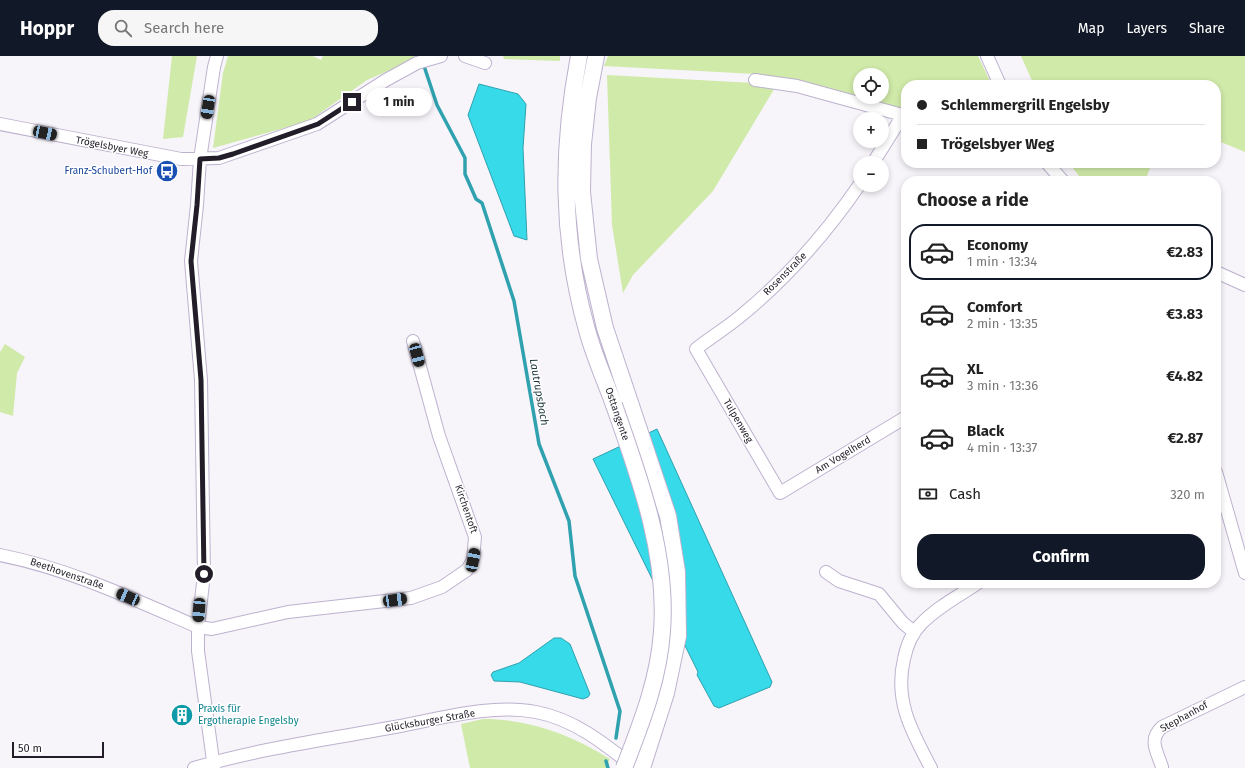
<!DOCTYPE html>
<html lang="en">
<head>
<meta charset="utf-8">
<style>
	body { margin:0; font-family:"Fira Sans",sans-serif; background:#f6f6f6; color:#222; height:100vh; display:flex; flex-direction:column; font-size:15px; white-space:nowrap }
	* { box-sizing:border-box; margin:0 }
	p { font-size:13px; color:#767676 }
	.icon { flex:none; width:22px; height:22px; fill:none; stroke:currentColor; stroke-width:2; stroke-linecap:round; stroke-linejoin:round }
	.map { position:relative; flex:1; overflow:hidden }
	.drawer { position:absolute; left:901px; top:120px; width:320px; height:412px; display:flex; flex-direction:column; background:#fff; border-radius:16px; box-shadow:0 2px 6px #0003 }
	.drawer>* { flex:none }
	.guide { position:absolute; left:901px; top:24px; width:320px; height:88px; border-radius:16px; box-shadow:0 2px 6px #0003; display:grid; align-content:center; height:88px; padding:0 16px; background:#fff }
	.tools { position:absolute; left:853px; top:12px; display:grid; gap:8px }
	.tools a { display:grid; place-items:center; width:36px; height:36px; border-radius:50%; background:#fff; box-shadow:0 2px 6px #0003; font-size:20px }
	.scale { position:absolute; left:12px; bottom:10px; width:92px; box-sizing:border-box; padding-left:4px; border:2px solid #221d28; border-top:0; font-size:11px; line-height:14px; white-space:nowrap; color:#221d28; -webkit-text-stroke:3px #fff; paint-order:stroke }
	.end { position:absolute; width:18px; height:18px; margin:-9px; border:5px solid #221d28; background:#fff; box-shadow:0 0 0 2px #fff }
	.from { border-radius:50% }
	.bubble { position:absolute; height:28px; border-radius:14px; background:#fff; box-shadow:0 2px 6px #0003; font-size:13px; font-weight:700; line-height:28px; text-align:center }
	.car { position:absolute; width:12px; height:24px; margin:-12px -6px; border-radius:5px; box-shadow:0 0 3px 1px #0007; background:linear-gradient(#222 24%,#8ab4d8 0 40%,#222 0 76%,#8ab4d8 0 86%,#222 0) }
	.guide b { display:flex; align-items:center; gap:14px; height:38px; font-size:15px }
	.guide b+b { border-top:1px solid #e0e0e0 }
	.guide i { width:10px; height:10px; background:#222 }
	ul { padding:0; list-style:none }
	li { display:flex; align-items:center; gap:12px; height:56px; margin:0 8px 6px; padding:0 8px; border:2px solid transparent; border-radius:16px }
	li div { flex:1 }
	li b { display:block; font-size:15px }
	li em { font-style:normal; font-weight:700 }
	li.current { border-color:#111827 }
	li>.icon { width:36px; height:36px; stroke-width:1.5 }
	h2 { padding:0 16px; font-size:18px; line-height:48px }
	.pay { display:flex; align-items:center; gap:10px; height:44px; padding:0 16px; font-size:15px }
	.pay p { margin-inline-start:auto }
	.button { display:flex; gap:8px; margin-top:auto; padding:8px 16px }
	.button a { flex:1; height:46px; border-radius:16px; background:#111827; color:#fff; font-size:16px; font-weight:700; line-height:46px; text-align:center }
	header { display:flex; align-items:center; gap:24px; box-sizing:border-box; height:56px; padding:0 20px; background:#111827; color:#fff }
	header strong { font-size:19px }
	nav { display:flex; gap:22px; margin-inline-start:auto; font-size:14px }
	.search { width:280px; height:36px; background:#f6f6f6; display:flex; align-items:center; gap:10px; box-sizing:border-box; padding:0 14px; border-radius:16px; color:#767676; font-size:15px }
	.map>svg:first-child { display:block }
	.green { fill:#d0eaa9; fill-rule:evenodd }
	.water { fill:#36dae9; stroke:#30a1af }
	.lines { fill:none; stroke-linecap:round; stroke-linejoin:round }
	.stream { stroke:#30a1af; stroke-width:3.5 }
	.minor-casing { stroke:#bdb2ce; stroke-width:14 }
	.major-casing { stroke:#bdb2ce; stroke-width:18 }
	.minor { stroke:#fff; stroke-width:12 }
	.major { stroke:#fff; stroke-width:16 }
	.major-bridge-casing { stroke:#bdb2ce; stroke-width:18; stroke-linecap:butt }
	.major-bridge { stroke:#fff; stroke-width:16 }
	.route { stroke:#221d28; stroke-width:5 }
	.labels { text-anchor:middle; dominant-baseline:central; stroke-width:3; stroke-linejoin:round; paint-order:stroke }
	.street-label { font-size:10px; fill:#221d28; stroke:#fff }
	.transit-label { font-size:10px; fill:#164399; stroke:#fff; text-anchor:end }
	.culture-label { font-size:10px; fill:#0d838f; stroke:#fff; text-anchor:start }
	.water-label { font-size:11px; font-style:italic; fill:#1f393b; stroke:#fff }
</style>
</head>
<body>
<header>
<strong>Hoppr</strong>
<div class="search"><svg class="icon" aria-label="search" viewBox="0 0 24 24"><circle cx="10" cy="10" r="6"/><path d="M15 15l6 6"/></svg>Search here</div>
<nav><a>Map</a><a>Layers</a><a>Share</a></nav>
</header>
<div class="map">
<svg width="1245" height="712" viewBox="0 0 1245 712">
	<rect width="100%" height="100%" fill="#f7f4fa"/>
	<path class="green" d="M172,0H197L183,81L163,83Z
		M228,0H313L321,4L323,0H415L414,4L367,24L309,65L213,92L223,17Z
		M503,0H560V5L504,3Z
		M608,0H978L992,29H906V54L781,22L756,18L604,10ZM860,19H882V41H860Z
		M1021,0H1245V96L1216,84V29H1034Z
		M607,19L754,27L776,30L713,135L633,219L623,237L612,169Z
		M1069,107H1152L1145,125H1083Z
		M5,288L25,301L17,317L13,360L0,356V296Z
		M483,663C530,663 571,679 610,703L606,712H470L461,668Z"/>
	<path class="water" d="M479,28L518,38L526,48L523,92L527,184L514,180L468,59Z
		M657,373L772,626L770,631L719,652L714,650L697,619L698,616L593,403Z
		M554,582H561L570,588L590,638L588,641L583,643L520,626L494,625L491,619L493,616L519,607Z"/>
	<g class="lines">
		<path class="stream" d="M423,7L437,49L465,102V118L476,143L482,147L514,245L539,388L569,465L575,520L620,655L616,682
			M606,705L608,712"/>
		<g class="minor-casing">
			<path id="minor" d="M465,0L485,7
				M987,0L1000,29
				M755,24L797,30L906,60
				M0,68L181,103L219,102L317,68L386,24L417,7L441,0
				M873,107L903,59
				M1047,107L1063,125
				M860,128C827,176 788,221 743,258C728,271 711,281 696,293L780,437L906,361
				M1216,216L1245,229
				M1216,416L1245,517
				M0,499C70,513 133,543 198,571L212,573L288,556L411,542L442,531L467,514L473,504L475,481L439,380L413,285
				M826,516L839,525L879,538L903,567L914,576
				M1162,711C1157,695 1148,684 1162,671L1245,631
				M194,712C257,693 324,684 389,672C435,664 490,647 536,656C574,663 605,688 635,712
				M214,712L198,595V571L204,518L201,324L191,205L197,149L200,103L214,11L217,0
				M931,712C912,676 894,645 904,603C907,589 911,578 921,568C937,551 959,540 978,527"/>
		</g>
		<g class="major-casing">
			<path id="major" d="M579,0C561,94 561,182 587,274C594,300 605,324 614,349
				M596,0L588,42L583,88L582,136L589,203L605,272L668,460L677,516L678,580L666,637L642,712"/>
		</g>
		<use href="#minor" class="minor"/>
		<use href="#major" class="major"/>
		<g class="major-bridge-casing">
			<path id="major-bridge" d="M614,349C639,420 668,498 662,575C659,623 641,668 624,712"/>
		</g>
		<use href="#major-bridge" class="major-bridge"/>
	</g>
	<g class="lines">
		<path class="route" d="M204,518L201,324L191,205L197,149L200,103L219,102L233,98L318,68L352,46"/>
	</g>
	<defs>
		<g id="bus-disc" transform="scale(1.15)"><circle r="9.5" fill="#1a4fb4" stroke="#fff"/><path d="M-5-6H5V4H4V6H2V4H-2V6H-4V4H-5ZM-3.5-4V0h7V-4ZM-3.5 1.2v1.5H-2V1.2ZM2 1.2v1.5H3.5V1.2Z" fill="#fff"/></g>
		<g id="building-disc" transform="scale(1.15)"><circle r="9.5" fill="#0f9aa8" stroke="#fff"/><path d="M-4-6H4V6H1V3H-1V6H-4ZM-2.5-4.3h1.7v1.8h-1.7ZM.8-4.3h1.7v1.8H.8ZM-2.5-1h1.7V.8h-1.7ZM.8-1h1.7V.8H.8Z" fill="#fff"/></g>
	</defs>
	<g fill-rule="evenodd">
		<use href="#bus-disc" x="167" y="115"/>
		<use href="#building-disc" x="182" y="659"/>
	</g>
	<g class="labels">
		<g class="street-label">
			<text transform="translate(112 91) rotate(11)">Trögelsbyer Weg</text>
			<text transform="translate(785 218) rotate(-45)">Rosenstraße</text>
			<text transform="translate(617 358) rotate(71)">Osttangente</text>
			<text transform="translate(738 365) rotate(60)">Tulpenweg</text>
			<text transform="translate(843 399) rotate(-31)">Am Vogelherd</text>
			<text transform="translate(466 453) rotate(71)">Kirchentoft</text>
			<text transform="translate(67 518) rotate(19)">Beethovenstraße</text>
			<text transform="translate(1184 661) rotate(-29)">Stephanhof</text>
			<text transform="translate(430 665) rotate(-10)">Glücksburger Straße</text>
		</g>
		<g class="transit-label">
			<text x="152" y="115">Franz-Schubert-Hof</text>
		</g>
		<g class="culture-label">
			<text x="198" y="653">Praxis für<tspan x="198" dy="12">Ergotherapie Engelsby</tspan></text>
		</g>
		<g class="water-label">
			<text transform="translate(539 336) rotate(80)">Lautrupsbach</text>
		</g>
	</g>
</svg>
<div class="tools">
<a><svg class="icon" aria-label="locate" viewBox="0 0 24 24"><circle cx="12" cy="12" r="6"/><path d="M12 2v4M12 18v4M2 12h4M18 12h4"/></svg></a>
<a>+</a>
<a>−</a>
</div>
<div class="scale">50 m</div>
<i class="end from" style="left:204px;top:518px"></i>
<i class="end" style="left:352px;top:46px"></i>
<div class="bubble" style="left:366px;top:32px;width:66px">1 min</div>
<i class="car" style="left:208px;top:51px;rotate:189deg"></i>
<i class="car" style="left:45px;top:77px;rotate:102deg"></i>
<i class="car" style="left:417px;top:299px;rotate:165deg"></i>
<i class="car" style="left:473px;top:504px;rotate:11deg"></i>
<i class="car" style="left:128px;top:541px;rotate:293deg"></i>
<i class="car" style="left:395px;top:544px;rotate:82deg"></i>
<i class="car" style="left:199px;top:554px;rotate:184deg"></i>
<div class="guide">
<b><i class="from"></i>Schlemmergrill Engelsby</b>
<b><i></i>Trögelsbyer Weg</b>
</div>
<section class="drawer">
<h2>Choose a ride</h2>
<ul>
<li class="current"><svg class="icon" aria-label="car" viewBox="0 0 24 24"><path d="M5 17H2v-5l4-1 3-4h7l3 4 3 1v5h-3M9 17h6M6 11h13"/><circle cx="7" cy="17" r="2"/><circle cx="17" cy="17" r="2"/></svg><div><b>Economy</b><p>1 min · 13:34</p></div><em>€2.83</em></li>
<li><svg class="icon" aria-label="car" viewBox="0 0 24 24"><path d="M5 17H2v-5l4-1 3-4h7l3 4 3 1v5h-3M9 17h6M6 11h13"/><circle cx="7" cy="17" r="2"/><circle cx="17" cy="17" r="2"/></svg><div><b>Comfort</b><p>2 min · 13:35</p></div><em>€3.83</em></li>
<li><svg class="icon" aria-label="car" viewBox="0 0 24 24"><path d="M5 17H2v-5l4-1 3-4h7l3 4 3 1v5h-3M9 17h6M6 11h13"/><circle cx="7" cy="17" r="2"/><circle cx="17" cy="17" r="2"/></svg><div><b>XL</b><p>3 min · 13:36</p></div><em>€4.82</em></li>
<li><svg class="icon" aria-label="car" viewBox="0 0 24 24"><path d="M5 17H2v-5l4-1 3-4h7l3 4 3 1v5h-3M9 17h6M6 11h13"/><circle cx="7" cy="17" r="2"/><circle cx="17" cy="17" r="2"/></svg><div><b>Black</b><p>4 min · 13:37</p></div><em>€2.87</em></li>
</ul>
<div class="pay"><svg class="icon" aria-label="cash" viewBox="0 0 24 24"><path d="M3 7h18v10H3z"/><circle cx="12" cy="12" r="2"/></svg>Cash<p>320 m</p></div>
<div class="button"><a>Confirm</a></div>
</section>
</div>
</body>
</html>
